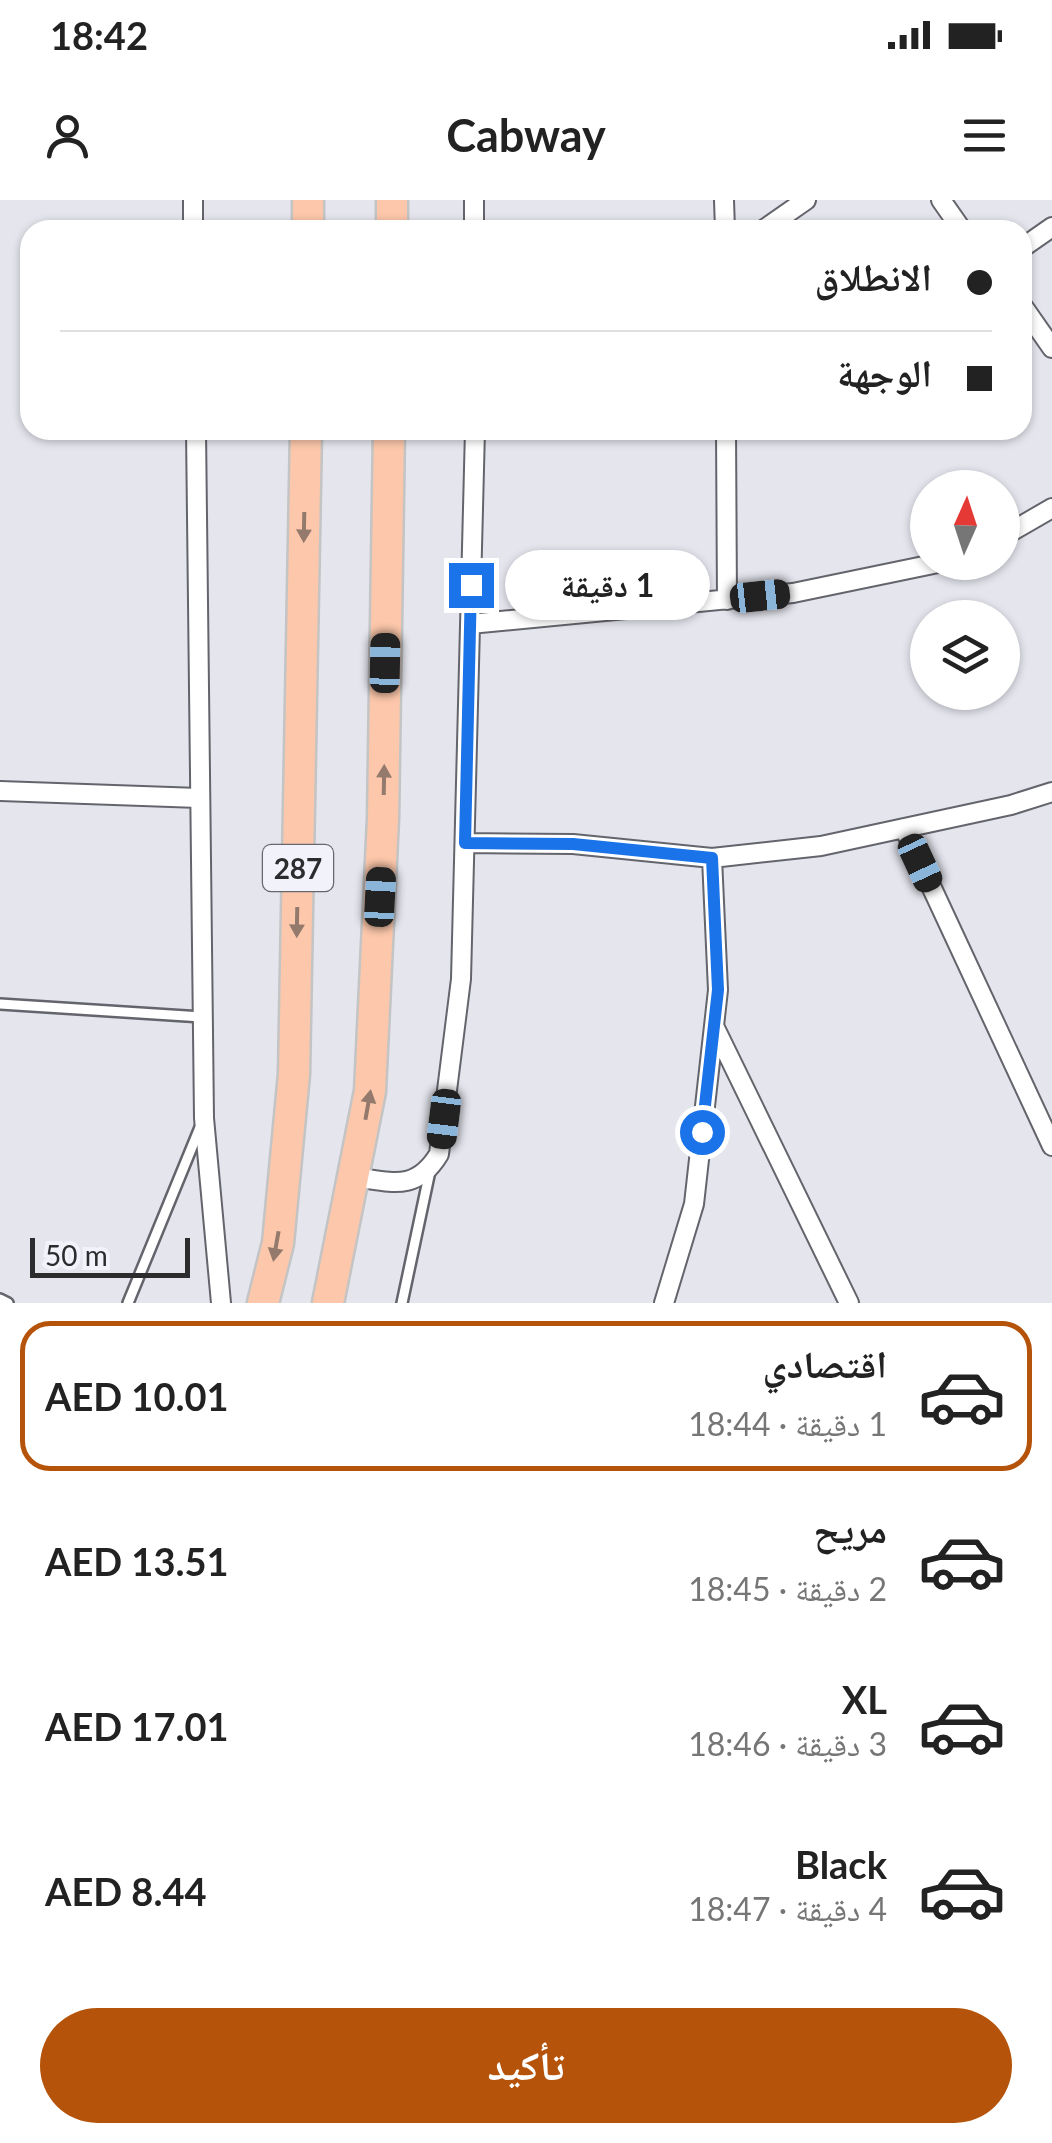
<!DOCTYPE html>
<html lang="ar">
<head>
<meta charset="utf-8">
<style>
	body { margin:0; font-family:Lato,"Noto Naskh Arabic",sans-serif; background:#f2f2f2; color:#222; direction:rtl; height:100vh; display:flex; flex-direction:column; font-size:38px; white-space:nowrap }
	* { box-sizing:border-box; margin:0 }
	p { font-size:32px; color:#767676 }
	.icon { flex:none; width:55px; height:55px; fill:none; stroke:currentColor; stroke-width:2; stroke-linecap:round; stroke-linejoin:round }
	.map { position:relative; height:1103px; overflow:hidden; direction:ltr }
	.details { display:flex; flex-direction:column; background:#fff; flex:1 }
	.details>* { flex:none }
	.banner { position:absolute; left:20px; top:20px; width:1012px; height:220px; border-radius:30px; box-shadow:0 2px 8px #0004; direction:rtl; display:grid; align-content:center; height:220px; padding:0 40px; background:#fff }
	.needle { width:65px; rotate:3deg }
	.buttons { position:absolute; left:910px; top:270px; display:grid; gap:20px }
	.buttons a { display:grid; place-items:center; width:110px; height:110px; border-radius:50%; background:#fff; box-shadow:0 2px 8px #0004; font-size:50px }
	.scale { position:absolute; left:30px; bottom:25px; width:160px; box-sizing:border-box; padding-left:10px; border:5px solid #2c2c2f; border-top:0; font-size:28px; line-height:35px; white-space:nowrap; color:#2c2c2f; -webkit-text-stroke:8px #f2f2fb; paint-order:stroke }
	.end { position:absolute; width:45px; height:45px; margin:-22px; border:12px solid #1a73e8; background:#fff; box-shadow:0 0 0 5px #fff }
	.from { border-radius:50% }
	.bubble { position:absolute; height:70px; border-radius:35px; background:#fff; box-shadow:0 2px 8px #0004; font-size:32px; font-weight:700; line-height:70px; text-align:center; direction:rtl }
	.car { position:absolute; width:30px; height:60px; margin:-30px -15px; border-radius:12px; box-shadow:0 0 8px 2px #0007; background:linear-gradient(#222 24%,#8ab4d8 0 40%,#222 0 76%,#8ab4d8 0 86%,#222 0) }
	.banner b { display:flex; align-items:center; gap:35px; height:95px; font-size:38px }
	.banner b+b { border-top:2px solid #e0e0e0 }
	.banner i { width:25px; height:25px; background:#222 }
	ul { padding:18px 0 0; list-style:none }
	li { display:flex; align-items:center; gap:30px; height:150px; margin:0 20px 15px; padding:0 20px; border:5px solid transparent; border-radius:30px }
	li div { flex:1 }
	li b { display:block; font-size:38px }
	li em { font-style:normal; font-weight:700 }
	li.active { border-color:#b45309 }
	li>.icon { width:90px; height:90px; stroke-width:1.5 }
	.button { display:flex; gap:20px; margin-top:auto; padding:20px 40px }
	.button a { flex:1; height:115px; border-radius:60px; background:#b45309; color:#fff; font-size:40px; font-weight:700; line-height:115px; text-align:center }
	.status { display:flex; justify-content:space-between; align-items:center; height:70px; padding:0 50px; background:#fff; direction:ltr }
	.status svg { height:28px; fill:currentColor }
	header { display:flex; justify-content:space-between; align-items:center; height:130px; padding:0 40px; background:#fff; font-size:45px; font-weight:700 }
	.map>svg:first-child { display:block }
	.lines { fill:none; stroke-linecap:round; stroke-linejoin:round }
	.service-casing { stroke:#64646c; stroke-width:14 }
	.minor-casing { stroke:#64646c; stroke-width:22 }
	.trunk-casing { stroke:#c4c4c5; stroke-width:35 }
	.service { stroke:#fff; stroke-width:9 }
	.minor { stroke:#fff; stroke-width:18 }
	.trunk { stroke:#fcc7aa; stroke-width:30 }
	.oneway { fill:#947a6c }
	.route { stroke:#1a73e8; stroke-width:12 }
	.labels { text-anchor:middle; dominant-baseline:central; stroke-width:10; stroke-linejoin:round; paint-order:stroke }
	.shield { fill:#f2f2fb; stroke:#67676c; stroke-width:2.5 }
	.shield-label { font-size:28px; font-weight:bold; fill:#2c2c2f }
</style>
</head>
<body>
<div class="status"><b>18:42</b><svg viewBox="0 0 49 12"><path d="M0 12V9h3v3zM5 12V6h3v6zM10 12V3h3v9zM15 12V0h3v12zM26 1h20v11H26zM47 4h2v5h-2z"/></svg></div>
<header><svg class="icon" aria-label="menu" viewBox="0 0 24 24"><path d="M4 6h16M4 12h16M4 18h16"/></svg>Cabway<svg class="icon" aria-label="person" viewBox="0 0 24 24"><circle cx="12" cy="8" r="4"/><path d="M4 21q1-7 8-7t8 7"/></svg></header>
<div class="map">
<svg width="1052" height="1103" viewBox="0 0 1052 1103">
	<rect width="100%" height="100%" fill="#e5e5ee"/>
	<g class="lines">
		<g class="service-casing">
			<path id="service" d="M0,804L202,817
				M0,1099L8,1103
				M128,1103L201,925
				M402,1103L430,971"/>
		</g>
		<g class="minor-casing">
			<path id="minor" d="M193,0V30
				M474,0V30
				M724,0L725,30
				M941,0L962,30
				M763,30L806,0
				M1022,48L1052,27
				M1022,105L1052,148
				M196,230L204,918L221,1103
				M726,230L727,400
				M1002,337L1052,308
				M470,424L793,393L943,362
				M0,591L199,598
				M904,628L1052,946
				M465,643L573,644L712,658L821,646L1011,605L1052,592
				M714,826L849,1103
				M354,977C392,982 416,992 439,954L461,779L475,230
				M664,1103L694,1004L714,826L718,790L712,658"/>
		</g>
		<g class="trunk-casing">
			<path id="trunk" d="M308,30V0
				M392,30V0
				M263,1103L278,1043L294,874L306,230
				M328,1103L370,891L383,619L389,230"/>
		</g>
		<use href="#service" class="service"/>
		<use href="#minor" class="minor"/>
		<use href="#trunk" class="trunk"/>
	</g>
	<defs><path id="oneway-solid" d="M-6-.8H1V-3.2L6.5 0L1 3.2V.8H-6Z" transform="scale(2.5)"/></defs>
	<g class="oneway">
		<use href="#oneway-solid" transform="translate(304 327) rotate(91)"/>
		<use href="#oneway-solid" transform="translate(384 580) rotate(-89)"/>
		<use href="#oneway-solid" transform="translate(297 722) rotate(91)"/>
		<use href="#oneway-solid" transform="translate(368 905) rotate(-80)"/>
		<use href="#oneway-solid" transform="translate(276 1046) rotate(100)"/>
	</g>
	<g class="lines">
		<path class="route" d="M471,385L465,643L573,644L712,658L718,790L702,932"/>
	</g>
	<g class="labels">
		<rect class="shield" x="263" y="645" width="70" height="46" rx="8"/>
		<g class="shield-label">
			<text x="298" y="668">287</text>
		</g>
	</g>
</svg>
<div class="buttons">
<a><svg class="needle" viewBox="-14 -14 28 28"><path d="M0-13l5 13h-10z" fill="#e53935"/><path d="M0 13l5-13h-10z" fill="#767676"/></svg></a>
<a><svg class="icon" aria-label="layers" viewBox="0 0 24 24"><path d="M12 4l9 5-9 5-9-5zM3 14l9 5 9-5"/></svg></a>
</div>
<div class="scale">50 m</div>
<i class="end from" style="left:702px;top:932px"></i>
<i class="end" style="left:471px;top:385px"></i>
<div class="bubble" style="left:505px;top:350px;width:205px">1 دقيقة</div>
<i class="car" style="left:760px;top:396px;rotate:84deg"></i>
<i class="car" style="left:385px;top:463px;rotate:1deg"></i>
<i class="car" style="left:920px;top:663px;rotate:155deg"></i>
<i class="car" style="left:380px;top:697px;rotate:3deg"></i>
<i class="car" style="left:444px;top:919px;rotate:187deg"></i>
<div class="banner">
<b><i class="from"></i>الانطلاق</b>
<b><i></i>الوجهة</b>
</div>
</div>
<section class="details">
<ul>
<li class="active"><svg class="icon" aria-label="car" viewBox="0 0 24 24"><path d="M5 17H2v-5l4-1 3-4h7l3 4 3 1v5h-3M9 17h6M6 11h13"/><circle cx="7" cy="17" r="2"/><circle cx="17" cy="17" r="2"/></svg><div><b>اقتصادي</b><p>1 دقيقة · 18:44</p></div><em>AED 10.01</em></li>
<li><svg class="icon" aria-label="car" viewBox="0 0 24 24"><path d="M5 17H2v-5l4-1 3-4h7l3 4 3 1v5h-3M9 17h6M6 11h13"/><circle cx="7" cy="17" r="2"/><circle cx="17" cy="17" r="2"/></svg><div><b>مريح</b><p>2 دقيقة · 18:45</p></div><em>AED 13.51</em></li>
<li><svg class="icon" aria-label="car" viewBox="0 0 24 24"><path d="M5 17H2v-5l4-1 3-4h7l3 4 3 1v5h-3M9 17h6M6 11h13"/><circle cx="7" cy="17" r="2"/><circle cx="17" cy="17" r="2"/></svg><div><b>XL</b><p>3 دقيقة · 18:46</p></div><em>AED 17.01</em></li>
<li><svg class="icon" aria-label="car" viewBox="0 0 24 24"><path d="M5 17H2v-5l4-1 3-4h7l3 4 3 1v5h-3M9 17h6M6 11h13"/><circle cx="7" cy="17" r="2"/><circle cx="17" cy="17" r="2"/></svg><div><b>Black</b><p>4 دقيقة · 18:47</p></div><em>AED 8.44</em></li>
</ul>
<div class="button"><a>تأكيد</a></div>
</section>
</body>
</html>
